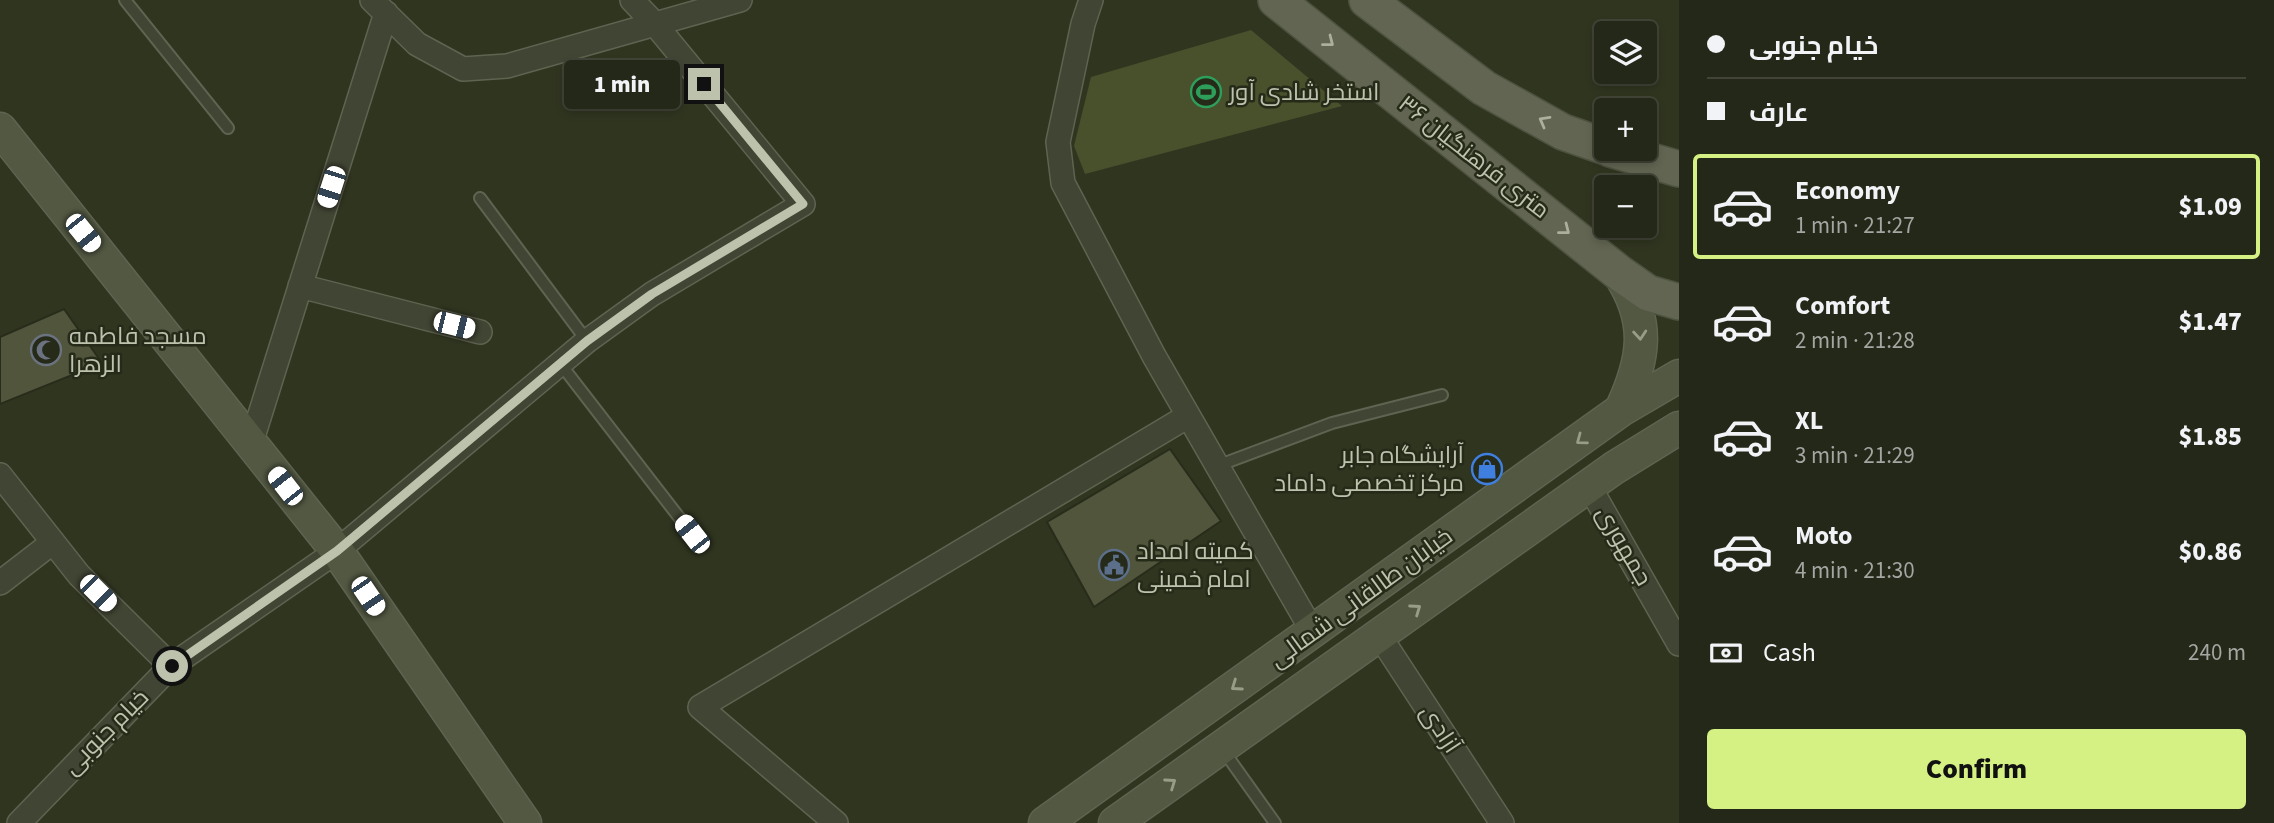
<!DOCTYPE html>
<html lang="en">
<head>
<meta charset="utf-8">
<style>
	body { margin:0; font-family:"Source Sans 3",Cairo,sans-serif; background:#303425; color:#f1f3f6; height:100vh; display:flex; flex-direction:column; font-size:26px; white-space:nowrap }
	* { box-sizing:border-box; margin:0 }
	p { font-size:23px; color:#a3a6a2 }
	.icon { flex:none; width:38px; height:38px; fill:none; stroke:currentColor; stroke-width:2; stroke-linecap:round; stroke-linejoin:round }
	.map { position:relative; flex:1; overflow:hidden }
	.drawer { display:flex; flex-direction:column; background:#242818; width:595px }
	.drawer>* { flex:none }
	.top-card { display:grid; align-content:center; height:154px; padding:0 28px; background:#242818 }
	.tools { position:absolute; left:1594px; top:21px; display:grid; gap:14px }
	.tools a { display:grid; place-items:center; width:63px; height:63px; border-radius:7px; background:#242818; box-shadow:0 4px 10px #0003,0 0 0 2px #414437; font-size:35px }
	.end { position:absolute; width:32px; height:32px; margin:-16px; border:9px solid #bdc2ad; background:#111; box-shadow:0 0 0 4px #111 }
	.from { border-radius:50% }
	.bubble { position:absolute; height:49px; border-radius:7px; background:#242818; box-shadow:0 4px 10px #0003,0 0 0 2px #414437; font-size:23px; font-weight:800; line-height:49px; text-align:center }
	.car { position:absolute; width:21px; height:42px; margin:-21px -10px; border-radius:9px; box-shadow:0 0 5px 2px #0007; background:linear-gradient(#fff 24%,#345 0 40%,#fff 0 76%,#345 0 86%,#fff 0) }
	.top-card b { display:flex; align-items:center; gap:24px; height:66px; font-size:26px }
	.top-card b+b { border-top:2px solid #414437 }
	.top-card i { width:18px; height:18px; background:#f1f3f6 }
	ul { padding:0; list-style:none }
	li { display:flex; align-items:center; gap:21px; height:105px; margin:0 14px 10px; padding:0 14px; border:4px solid transparent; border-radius:7px }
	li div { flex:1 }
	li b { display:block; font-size:26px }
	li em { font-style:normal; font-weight:800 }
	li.selected { border-color:#d5f183 }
	li>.icon { width:63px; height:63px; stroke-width:1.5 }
	.pay { display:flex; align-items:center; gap:18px; height:77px; padding:0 28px; font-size:26px }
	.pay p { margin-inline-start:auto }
	.action { display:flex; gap:14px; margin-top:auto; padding:14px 28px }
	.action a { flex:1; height:80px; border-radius:7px; background:#d5f183; color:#111; font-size:28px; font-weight:800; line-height:80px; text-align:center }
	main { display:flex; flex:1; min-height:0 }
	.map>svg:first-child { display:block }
	.water { fill:#48502c }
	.building { fill:#50553c; stroke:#282c1b; stroke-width:2 }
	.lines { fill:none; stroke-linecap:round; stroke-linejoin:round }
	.lane-casing { stroke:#5f6351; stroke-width:14 }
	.street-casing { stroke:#5f6351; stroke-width:26 }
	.secondary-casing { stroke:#5f6351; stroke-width:35 }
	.primary-casing { stroke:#4d5240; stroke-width:38 }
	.lane { stroke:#414533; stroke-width:10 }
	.street { stroke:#414533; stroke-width:23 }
	.secondary { stroke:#525842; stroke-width:32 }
	.primary { stroke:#616551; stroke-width:35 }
	.oneway { stroke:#abaf9b }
	.oneway2 { stroke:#989d88 }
	.route { stroke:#bdc2ad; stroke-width:9 }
	.labels { text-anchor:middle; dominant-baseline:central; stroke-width:5; stroke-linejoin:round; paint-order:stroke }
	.poi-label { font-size:24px; fill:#bdc2ad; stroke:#262a19; text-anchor:start }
	.street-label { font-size:24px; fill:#bdc2ad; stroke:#262a19 }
</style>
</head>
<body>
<main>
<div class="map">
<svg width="1679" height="823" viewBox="0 0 1679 823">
	<rect width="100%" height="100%" fill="#303520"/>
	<path class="water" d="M1251,30L1342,106L1085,174L1074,146L1091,77Z"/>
	<path class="building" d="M64,309L102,363L0,404V337Z
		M1170,449L1221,521L1094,607L1047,522Z"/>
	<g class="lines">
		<g class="lane-casing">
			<path id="lane" d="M125,0L228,128
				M480,198L587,341
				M559,362L692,534
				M1217,466L1332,423L1442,395
				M1223,750L1275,823"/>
		</g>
		<g class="street-casing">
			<path id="street" d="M372,0L417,44L463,69L507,66L740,0
				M1091,0L1083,24L1058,142L1063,183L1154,356L1313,632
				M300,286L480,332
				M251,443L386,13
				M0,475L79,575L171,666
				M1589,486L1679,644
				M0,583L53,542
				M1379,635L1502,823
				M19,823L171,666L337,551L587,341L652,294L803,204L654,23L632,0
				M836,823L700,707L1188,416"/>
		</g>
		<g class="secondary-casing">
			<path id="secondary" d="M0,129L337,551L525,823
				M1618,272C1651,321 1645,359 1621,410
				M1045,823L1621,410L1679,376
				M1115,823L1614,468L1679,428"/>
		</g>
		<g class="primary-casing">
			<path id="primary" d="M1276,0L1618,272L1648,293L1679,302
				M1367,0L1484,88L1563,132L1606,147
				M1610,149L1679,169"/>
		</g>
		<use href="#lane" class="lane"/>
		<use href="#street" class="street"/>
		<use href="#secondary" class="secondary"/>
		<use href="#primary" class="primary"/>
	</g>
	<defs><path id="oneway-chevron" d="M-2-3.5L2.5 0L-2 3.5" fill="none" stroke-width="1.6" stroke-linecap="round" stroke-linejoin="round" transform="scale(1.75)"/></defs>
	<g class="oneway">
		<use href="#oneway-chevron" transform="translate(1329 42) rotate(38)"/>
		<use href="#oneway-chevron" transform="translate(1544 121) rotate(-151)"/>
		<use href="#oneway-chevron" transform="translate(1565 230) rotate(38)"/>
	</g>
	<g class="oneway2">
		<use href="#oneway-chevron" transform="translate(1640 335) rotate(85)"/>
		<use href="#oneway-chevron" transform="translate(1581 440) rotate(143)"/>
		<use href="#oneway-chevron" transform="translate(1416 609) rotate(-35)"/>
		<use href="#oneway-chevron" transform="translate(1236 686) rotate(145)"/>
		<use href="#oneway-chevron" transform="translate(1171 783) rotate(-35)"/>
	</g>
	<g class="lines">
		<path class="route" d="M172,666L337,551L587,341L652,294L803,204L704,84"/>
	</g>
	<defs>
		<g id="stadium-ring" transform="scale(1.575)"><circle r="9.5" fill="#262a19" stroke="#2e9e5b" stroke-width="1.5"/><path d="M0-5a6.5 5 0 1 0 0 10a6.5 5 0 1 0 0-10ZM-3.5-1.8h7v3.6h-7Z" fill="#2e9e5b"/></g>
		<g id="mosque-ring" transform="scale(1.575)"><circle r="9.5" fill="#262a19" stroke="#6b7280" stroke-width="1.5"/><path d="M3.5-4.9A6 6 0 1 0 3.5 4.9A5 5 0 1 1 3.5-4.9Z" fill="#6b7280"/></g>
		<g id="shop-ring" transform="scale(1.575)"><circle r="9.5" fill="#262a19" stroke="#3f7fe0" stroke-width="1.5"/><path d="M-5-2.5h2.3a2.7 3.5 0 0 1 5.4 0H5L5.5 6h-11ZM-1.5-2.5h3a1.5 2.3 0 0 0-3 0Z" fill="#3f7fe0"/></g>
		<g id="civic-ring" transform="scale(1.575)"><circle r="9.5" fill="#262a19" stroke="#5c6f8a" stroke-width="1.5"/><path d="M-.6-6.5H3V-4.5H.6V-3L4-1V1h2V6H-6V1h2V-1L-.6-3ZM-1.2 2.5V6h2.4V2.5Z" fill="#5c6f8a"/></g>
	</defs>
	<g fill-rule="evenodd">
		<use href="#stadium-ring" x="1206" y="92"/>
		<use href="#mosque-ring" x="46" y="350"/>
		<use href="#shop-ring" x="1487" y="469"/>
		<use href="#civic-ring" x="1114" y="565"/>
	</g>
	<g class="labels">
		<g class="poi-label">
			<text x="1229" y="92">استخر شادی آور</text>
			<text x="69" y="336">مسجد فاطمه<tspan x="69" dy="28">الزهرا</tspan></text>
			<text x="1464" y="455" text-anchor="end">آرایشگاه جابر<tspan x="1464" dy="28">مرکز تخصصی داماد</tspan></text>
			<text x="1137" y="551">کمیته امداد<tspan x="1137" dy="28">امام خمینی</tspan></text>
		</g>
		<g class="street-label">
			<text transform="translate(1474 157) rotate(38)">۳۶ متری فرهنگیان</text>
			<text transform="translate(1624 546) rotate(60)">جمهوری</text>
			<text transform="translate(1361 598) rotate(-36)">خیابان طالقانی شمالی</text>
			<text transform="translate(1440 729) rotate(57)">آزادی</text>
			<text transform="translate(106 732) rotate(-45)">خیام جنوبی</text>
		</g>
	</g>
</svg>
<div class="tools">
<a><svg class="icon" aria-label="layers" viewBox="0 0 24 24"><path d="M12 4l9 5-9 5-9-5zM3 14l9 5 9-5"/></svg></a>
<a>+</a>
<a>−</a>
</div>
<i class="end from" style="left:172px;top:666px"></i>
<i class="end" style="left:704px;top:84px"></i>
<div class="bubble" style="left:564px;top:60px;width:116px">1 min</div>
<i class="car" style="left:331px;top:187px;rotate:198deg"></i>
<i class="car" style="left:83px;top:233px;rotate:141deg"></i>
<i class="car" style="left:454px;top:325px;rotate:104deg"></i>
<i class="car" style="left:285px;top:486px;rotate:322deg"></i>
<i class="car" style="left:692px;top:534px;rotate:322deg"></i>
<i class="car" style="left:98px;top:593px;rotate:135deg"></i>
<i class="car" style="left:368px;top:596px;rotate:146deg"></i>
</div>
<section class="drawer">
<div class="top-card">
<b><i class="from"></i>خیام جنوبی</b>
<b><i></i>عارف</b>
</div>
<ul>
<li class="selected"><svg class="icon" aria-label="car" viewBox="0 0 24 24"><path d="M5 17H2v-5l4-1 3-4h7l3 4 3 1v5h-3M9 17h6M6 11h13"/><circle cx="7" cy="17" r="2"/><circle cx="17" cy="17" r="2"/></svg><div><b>Economy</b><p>1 min · 21:27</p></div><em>$1.09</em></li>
<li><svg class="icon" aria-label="car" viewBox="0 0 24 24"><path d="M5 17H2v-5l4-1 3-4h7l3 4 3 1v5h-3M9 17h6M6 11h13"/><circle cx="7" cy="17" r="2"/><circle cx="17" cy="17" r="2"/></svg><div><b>Comfort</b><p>2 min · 21:28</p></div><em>$1.47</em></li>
<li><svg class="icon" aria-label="car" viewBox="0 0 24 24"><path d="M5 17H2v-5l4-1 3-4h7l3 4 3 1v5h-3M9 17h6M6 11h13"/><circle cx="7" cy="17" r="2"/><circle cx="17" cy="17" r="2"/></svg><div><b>XL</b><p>3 min · 21:29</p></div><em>$1.85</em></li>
<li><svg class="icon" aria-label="car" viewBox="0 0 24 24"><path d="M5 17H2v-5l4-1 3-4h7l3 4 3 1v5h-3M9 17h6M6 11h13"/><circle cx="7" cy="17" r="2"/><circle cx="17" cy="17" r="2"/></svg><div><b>Moto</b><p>4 min · 21:30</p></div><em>$0.86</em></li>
</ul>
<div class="pay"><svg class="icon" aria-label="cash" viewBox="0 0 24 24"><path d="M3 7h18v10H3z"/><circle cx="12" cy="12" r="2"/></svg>Cash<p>240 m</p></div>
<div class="action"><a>Confirm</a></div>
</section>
</main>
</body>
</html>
